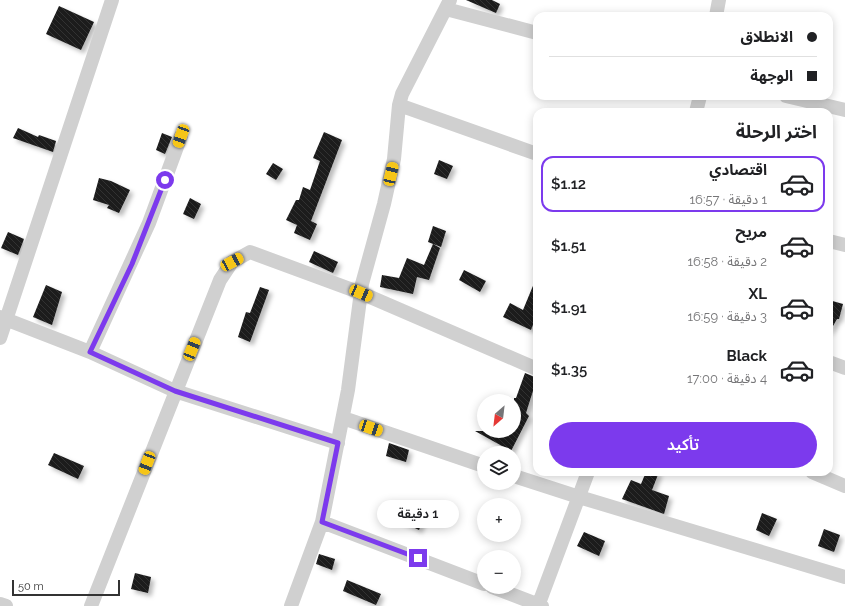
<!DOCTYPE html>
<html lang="ar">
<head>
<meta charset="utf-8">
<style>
	body { margin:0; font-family:Raleway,"Noto Sans Arabic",sans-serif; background:#f6f6f6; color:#202124; direction:rtl; height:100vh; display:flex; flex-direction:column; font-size:15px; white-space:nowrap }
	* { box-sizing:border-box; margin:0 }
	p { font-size:13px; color:#757577 }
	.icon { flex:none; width:22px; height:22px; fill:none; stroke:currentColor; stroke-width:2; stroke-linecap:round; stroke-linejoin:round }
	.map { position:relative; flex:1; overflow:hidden; direction:ltr }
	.drawer { position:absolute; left:533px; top:108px; width:300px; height:368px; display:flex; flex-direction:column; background:#fff; border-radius:12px; box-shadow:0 2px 10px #0003; direction:rtl }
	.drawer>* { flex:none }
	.guide { position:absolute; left:533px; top:12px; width:300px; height:88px; border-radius:12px; box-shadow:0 2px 10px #0003; direction:rtl; display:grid; align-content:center; height:88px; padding:0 16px; background:#fff }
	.needle { width:26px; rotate:208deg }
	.buttons { position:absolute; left:477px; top:394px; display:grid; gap:8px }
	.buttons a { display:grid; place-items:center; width:44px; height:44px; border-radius:50%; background:#fff; box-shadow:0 2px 10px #0003; font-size:20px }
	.scale { position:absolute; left:12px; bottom:10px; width:108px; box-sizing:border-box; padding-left:4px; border:2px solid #333; border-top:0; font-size:11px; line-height:14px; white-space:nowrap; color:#333; -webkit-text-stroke:3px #fff; paint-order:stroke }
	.end { position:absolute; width:18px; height:18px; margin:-9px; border:5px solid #7c3aed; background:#fff; box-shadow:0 0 0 2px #fff }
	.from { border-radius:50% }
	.bubble { position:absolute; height:28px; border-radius:14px; background:#fff; box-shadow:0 2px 10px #0003; font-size:13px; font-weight:600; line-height:28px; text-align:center; direction:rtl }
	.car { position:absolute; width:12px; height:24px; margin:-12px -6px; border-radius:5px; box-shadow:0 0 3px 1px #0007; background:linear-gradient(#f5c518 24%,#345 0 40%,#f5c518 0 76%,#345 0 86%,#f5c518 0) }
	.guide b { display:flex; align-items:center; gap:14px; height:38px; font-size:15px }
	.guide b+b { border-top:1px solid #e0e0e0 }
	.guide i { width:10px; height:10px; background:#202124 }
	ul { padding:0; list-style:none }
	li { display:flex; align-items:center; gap:12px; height:56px; margin:0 8px 6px; padding:0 8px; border:2px solid transparent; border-radius:12px }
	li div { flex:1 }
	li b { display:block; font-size:15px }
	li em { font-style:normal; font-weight:600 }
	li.active { border-color:#7c3aed }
	li>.icon { width:36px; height:36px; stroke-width:1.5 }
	h2 { padding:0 16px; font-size:18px; line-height:48px }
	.button { display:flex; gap:8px; margin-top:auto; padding:8px 16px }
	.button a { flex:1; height:46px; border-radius:24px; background:#7c3aed; color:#fff; font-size:16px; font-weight:600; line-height:46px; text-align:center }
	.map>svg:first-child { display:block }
	.building { fill:url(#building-back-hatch); filter:url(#shadow) }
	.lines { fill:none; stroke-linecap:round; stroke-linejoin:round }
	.street { stroke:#d0d0d0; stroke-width:14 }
	.route { stroke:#7c3aed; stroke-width:5 }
</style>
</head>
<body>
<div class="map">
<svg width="845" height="606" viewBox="0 0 845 606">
	<defs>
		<pattern id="building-back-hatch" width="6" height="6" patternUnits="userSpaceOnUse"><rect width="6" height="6" fill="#1a1a1a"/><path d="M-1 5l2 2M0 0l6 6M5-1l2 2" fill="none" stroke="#333"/></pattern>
		<filter id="shadow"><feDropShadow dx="3.5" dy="3.5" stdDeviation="2" flood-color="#0004"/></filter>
	</defs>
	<rect width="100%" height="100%" fill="#fff"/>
	<path class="building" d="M466,0H492L500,4L496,13Z
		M59,6L94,22L81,50L46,34Z
		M18,128L38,137L39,135L56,141L53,152L13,138Z
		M324,132L342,140L311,221L317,224L310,240L294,233L297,225L286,220L296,200H299L303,187L310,190L320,161L313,158Z
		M162,133L172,137L165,154L156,150Z
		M439,160L453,166L447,179L434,174Z
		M273,163L283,169L276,180L266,174Z
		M99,178L111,181L130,190L119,213L107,208L109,205L93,200Z
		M190,198L201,204L194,219L183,214Z
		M433,226L446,231L441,247L428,242Z
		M8,232L24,239L18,255L1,248Z
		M433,244L440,248L429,280L417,277L413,294L380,287L382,275L399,278L407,258L424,265Z
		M314,251L338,262L333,273L309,262Z
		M464,270L486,281L480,292L459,280Z
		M537,276V314L531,330L503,317L510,303L523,310Z
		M46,285L62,292L52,325L33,317Z
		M260,287L269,290L250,342L238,337L246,312L250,313Z
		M829,300L843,304L839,319H837L829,333Z
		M525,373L537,378L526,413L529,416L511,451L475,431H514V398H516Z
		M389,443L409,450L406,462L386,456Z
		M54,453L84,466L78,479L48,465Z
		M646,472H659L652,490L669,496L664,514L622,499L631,480L641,484Z
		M402,510L423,520L419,530L398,520Z
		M762,513L777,519L769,536L756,530Z
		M824,529L840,535L834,552L818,546Z
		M584,532L605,541L599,556L577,546Z
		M319,554L335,559L332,570L316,564Z
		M135,573L151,577L148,593L131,589Z
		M347,580L381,594L376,605L343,591Z"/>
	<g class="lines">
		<path class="street" d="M446,9L537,33
			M716,16L719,0
			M786,96L845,110
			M399,105L537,154
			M696,112L700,96
			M829,241L845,245
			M0,317L90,352L175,391L338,443
			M0,338L112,0
			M90,352L149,223L181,136
			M829,362L845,368
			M343,418L484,466
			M812,472L845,486
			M514,476L579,497L845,577
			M322,522L484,584
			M492,587L542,606
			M0,604L6,606
			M91,606L220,280L232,262L250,252L361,293L537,369
			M291,606L322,522L348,390L362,284L384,204L394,159L399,105L402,94L450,0
			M538,606L588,472"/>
	</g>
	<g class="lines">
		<path class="route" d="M165,180L132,264L90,352L175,391L338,443L322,522L418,558"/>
	</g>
</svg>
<div class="buttons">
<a><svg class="needle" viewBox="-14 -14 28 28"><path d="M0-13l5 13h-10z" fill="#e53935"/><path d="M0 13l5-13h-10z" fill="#757577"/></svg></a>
<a><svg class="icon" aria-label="layers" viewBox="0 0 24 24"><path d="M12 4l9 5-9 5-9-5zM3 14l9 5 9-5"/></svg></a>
<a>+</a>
<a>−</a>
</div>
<div class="scale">50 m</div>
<i class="end from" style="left:165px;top:180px"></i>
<i class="end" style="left:418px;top:558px"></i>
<div class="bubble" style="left:377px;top:500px;width:82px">1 دقيقة</div>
<i class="car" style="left:181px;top:136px;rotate:200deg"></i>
<i class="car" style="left:391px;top:174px;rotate:13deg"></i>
<i class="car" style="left:232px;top:262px;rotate:62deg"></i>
<i class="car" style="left:361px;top:293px;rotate:113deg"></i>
<i class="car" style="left:192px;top:349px;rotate:22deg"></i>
<i class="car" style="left:371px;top:428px;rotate:109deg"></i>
<i class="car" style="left:147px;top:463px;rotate:201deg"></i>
<div class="guide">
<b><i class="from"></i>الانطلاق</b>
<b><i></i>الوجهة</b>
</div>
<section class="drawer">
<h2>اختر الرحلة</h2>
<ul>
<li class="active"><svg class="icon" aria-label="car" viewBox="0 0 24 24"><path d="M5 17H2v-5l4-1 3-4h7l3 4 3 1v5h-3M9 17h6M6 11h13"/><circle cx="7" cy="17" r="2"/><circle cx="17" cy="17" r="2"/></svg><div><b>اقتصادي</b><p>1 دقيقة · 16:57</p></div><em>$1.12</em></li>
<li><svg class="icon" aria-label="car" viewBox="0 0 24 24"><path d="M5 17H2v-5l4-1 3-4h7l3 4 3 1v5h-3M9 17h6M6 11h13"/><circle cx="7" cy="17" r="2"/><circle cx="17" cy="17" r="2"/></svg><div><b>مريح</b><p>2 دقيقة · 16:58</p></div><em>$1.51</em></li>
<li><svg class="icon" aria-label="car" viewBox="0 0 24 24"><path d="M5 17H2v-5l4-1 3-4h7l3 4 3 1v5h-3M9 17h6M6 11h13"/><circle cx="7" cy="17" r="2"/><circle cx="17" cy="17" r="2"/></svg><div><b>XL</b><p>3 دقيقة · 16:59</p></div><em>$1.91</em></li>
<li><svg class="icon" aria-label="car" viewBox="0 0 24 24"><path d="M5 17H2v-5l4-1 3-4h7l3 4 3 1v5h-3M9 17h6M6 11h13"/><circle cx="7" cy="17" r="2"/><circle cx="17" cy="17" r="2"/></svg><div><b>Black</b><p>4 دقيقة · 17:00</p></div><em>$1.35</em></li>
</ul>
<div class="button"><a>تأكيد</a></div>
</section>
</div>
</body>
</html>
